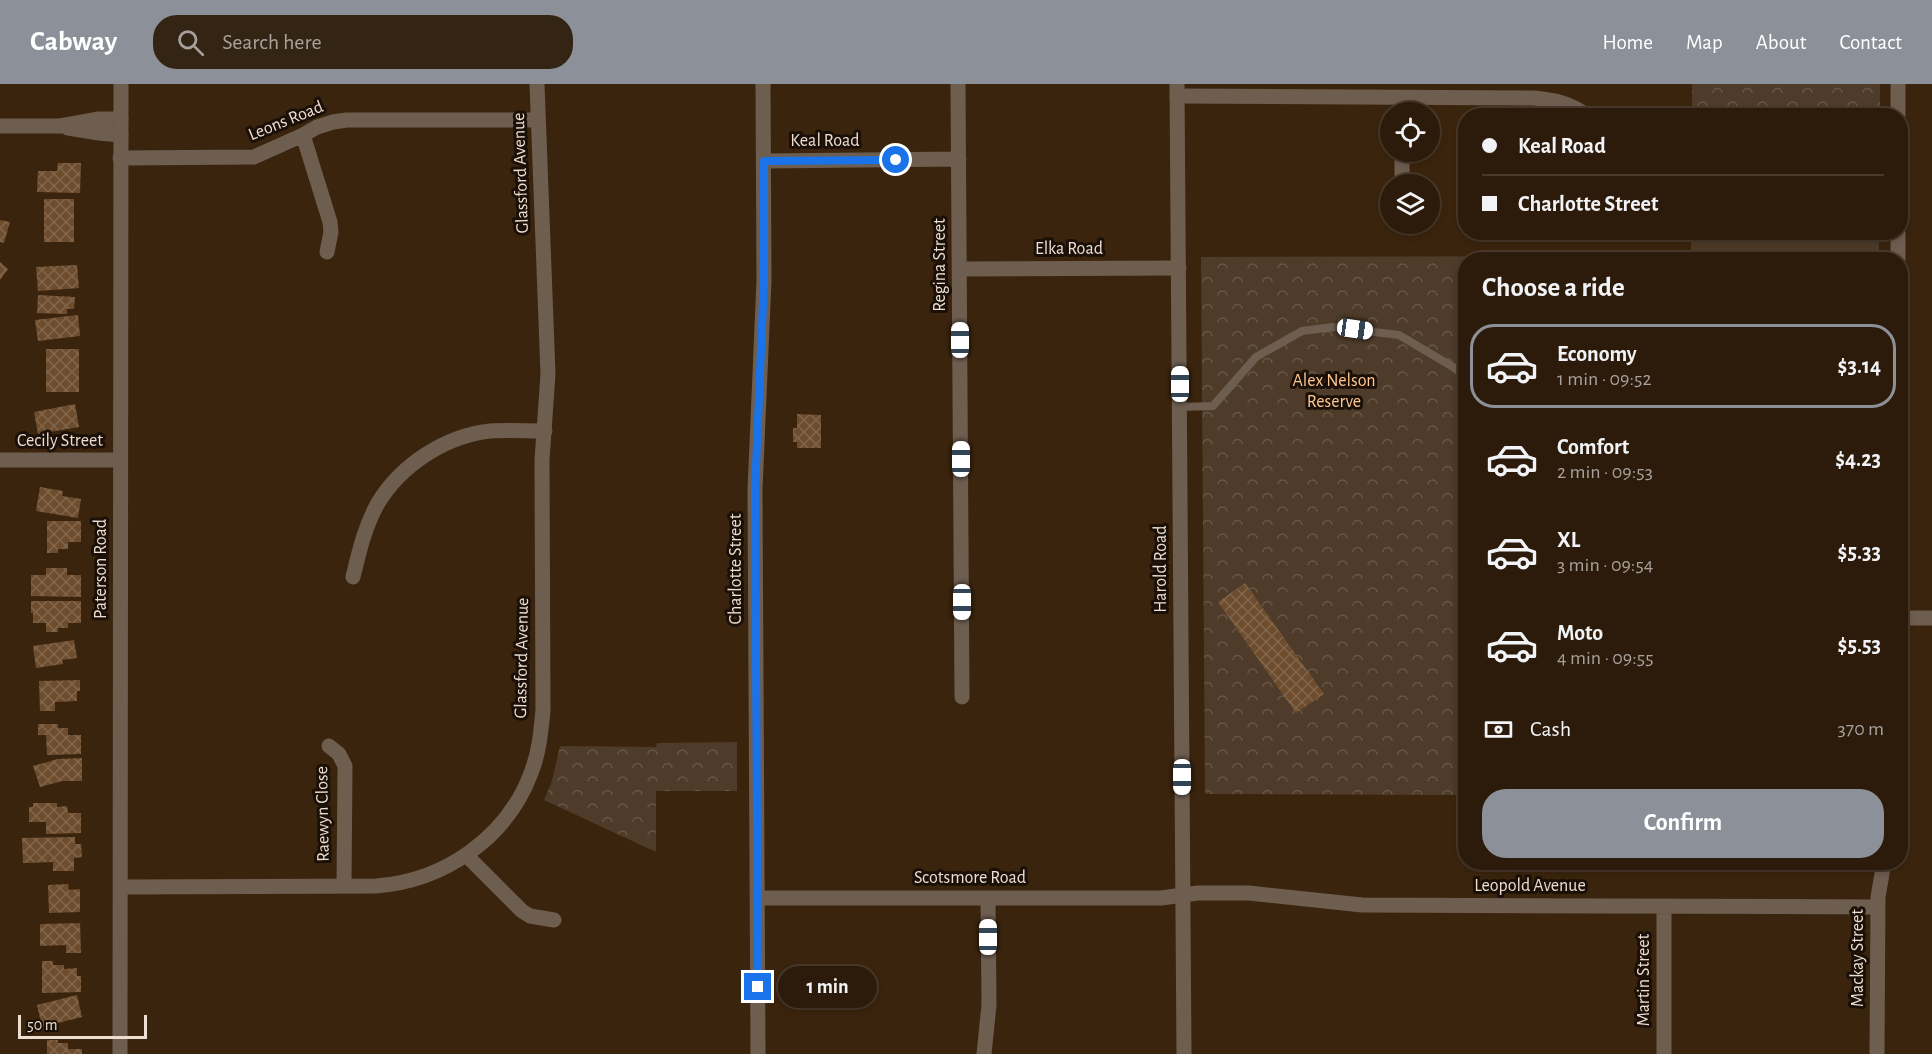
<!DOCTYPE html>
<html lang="en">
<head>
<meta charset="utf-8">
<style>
	body { margin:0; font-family:"Alegreya Sans",sans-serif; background:#342413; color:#f1f3f6; height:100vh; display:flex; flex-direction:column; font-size:22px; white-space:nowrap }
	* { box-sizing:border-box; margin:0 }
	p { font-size:20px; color:#a6a19c }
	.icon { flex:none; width:33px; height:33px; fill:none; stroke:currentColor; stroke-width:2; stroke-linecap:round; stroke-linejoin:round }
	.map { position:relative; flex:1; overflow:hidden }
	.sheet { position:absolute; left:1458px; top:168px; width:450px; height:618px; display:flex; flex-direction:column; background:#2c1b0a; border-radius:24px; box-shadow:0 3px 9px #0003,0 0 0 2px #48392b }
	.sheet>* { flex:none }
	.banner { position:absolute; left:1458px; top:24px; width:450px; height:132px; border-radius:24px; box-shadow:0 3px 9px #0003,0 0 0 2px #48392b; display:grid; align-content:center; height:132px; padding:0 24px; background:#2c1b0a }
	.tools { position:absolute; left:1380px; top:18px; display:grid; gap:12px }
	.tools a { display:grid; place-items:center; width:60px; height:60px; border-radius:50%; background:#2c1b0a; box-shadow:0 3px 9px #0003,0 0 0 2px #48392b; font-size:30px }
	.scale { position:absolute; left:18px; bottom:15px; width:129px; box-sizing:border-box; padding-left:6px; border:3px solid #edded1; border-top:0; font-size:16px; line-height:21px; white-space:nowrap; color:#edded1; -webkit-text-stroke:4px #1a1007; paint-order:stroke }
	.end { position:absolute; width:27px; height:27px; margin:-14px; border:8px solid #1a73e8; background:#fff; box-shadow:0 0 0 3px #fff }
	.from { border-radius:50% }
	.bubble { position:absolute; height:42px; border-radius:21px; background:#2c1b0a; box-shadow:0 3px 9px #0003,0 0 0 2px #48392b; font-size:20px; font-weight:600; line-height:42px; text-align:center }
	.car { position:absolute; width:18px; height:36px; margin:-18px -9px; border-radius:8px; box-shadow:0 0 4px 2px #0007; background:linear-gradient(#fff 24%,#345 0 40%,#fff 0 76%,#345 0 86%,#fff 0) }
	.banner b { display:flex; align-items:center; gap:21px; height:57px; font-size:22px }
	.banner b+b { border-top:2px solid #48392b }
	.banner i { width:15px; height:15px; background:#f1f3f6 }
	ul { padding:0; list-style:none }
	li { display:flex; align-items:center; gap:18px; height:84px; margin:0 12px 9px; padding:0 12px; border:3px solid transparent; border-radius:24px }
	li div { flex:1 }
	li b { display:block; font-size:22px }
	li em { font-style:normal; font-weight:600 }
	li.active { border-color:#8c9099 }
	li>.icon { width:54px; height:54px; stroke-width:1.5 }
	h2 { padding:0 24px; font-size:27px; line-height:72px }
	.pay { display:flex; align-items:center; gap:15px; height:66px; padding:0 24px; font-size:22px }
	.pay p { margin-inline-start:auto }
	.cta { display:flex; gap:12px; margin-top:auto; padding:12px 24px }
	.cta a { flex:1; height:69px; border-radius:24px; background:#8c9099; color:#fff; font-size:24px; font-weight:600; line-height:69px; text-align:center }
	header { display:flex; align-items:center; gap:36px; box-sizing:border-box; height:84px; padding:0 30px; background:#8c9099; color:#fff }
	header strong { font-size:28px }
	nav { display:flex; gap:33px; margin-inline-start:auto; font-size:21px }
	.search { width:420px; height:54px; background:#342413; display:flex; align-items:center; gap:15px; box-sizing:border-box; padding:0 21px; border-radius:24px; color:#a6a19c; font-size:22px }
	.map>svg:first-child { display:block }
	.forest { fill:url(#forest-crowns) }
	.building { fill:url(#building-cross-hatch) }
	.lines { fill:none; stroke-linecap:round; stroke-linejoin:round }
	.service { stroke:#6d5e50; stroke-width:8 }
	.minor { stroke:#6d5e50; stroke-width:15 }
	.tertiary { stroke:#6d5e50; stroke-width:15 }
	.route { stroke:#1a73e8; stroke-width:8 }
	.labels { text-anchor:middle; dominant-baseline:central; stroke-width:6; stroke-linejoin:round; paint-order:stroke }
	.street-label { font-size:18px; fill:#edded1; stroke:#1a1007 }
	.park-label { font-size:18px; fill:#ffc792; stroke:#1a1007 }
</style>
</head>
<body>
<header>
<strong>Cabway</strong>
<div class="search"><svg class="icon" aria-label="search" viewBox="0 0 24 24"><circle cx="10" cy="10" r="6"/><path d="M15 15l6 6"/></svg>Search here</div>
<nav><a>Home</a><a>Map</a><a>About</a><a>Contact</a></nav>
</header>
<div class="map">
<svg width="1932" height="970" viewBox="0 0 1932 970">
	<defs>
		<pattern id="forest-crowns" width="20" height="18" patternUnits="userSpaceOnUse" patternTransform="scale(1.5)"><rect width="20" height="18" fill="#4e3b29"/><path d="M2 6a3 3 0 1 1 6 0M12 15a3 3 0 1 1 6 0" fill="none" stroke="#685747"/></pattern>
		<pattern id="building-cross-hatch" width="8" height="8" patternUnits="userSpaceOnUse" patternTransform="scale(1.5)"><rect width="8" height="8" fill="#6d4d2e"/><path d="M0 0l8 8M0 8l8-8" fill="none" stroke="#82664b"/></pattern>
	</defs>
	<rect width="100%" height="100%" fill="#3b240d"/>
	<path class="forest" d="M1692,0H1880V31H1692Z
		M1691,149H1879V175L1466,176L1465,711L1205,710L1201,173L1691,172Z
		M737,658V707H656V768L544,716L552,697L560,662L656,663L657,659Z"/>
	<path class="building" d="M58,79H81L80,109L37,108L38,87H57Z
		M44,115H74V158H44Z
		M0,136L10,138L4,159L0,158Z
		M0,178L8,185L0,196Z
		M77,181L79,204L38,207L36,183Z
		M38,211L75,213L74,225H67V230L37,229Z
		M78,231L80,252L38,257L35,236Z
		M46,265H79V308H46Z
		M75,320L79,343L38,350L34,328Z
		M797,330L821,331V364H797V358H793V344H797Z
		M40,403L63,407L62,412L81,415L78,434L36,427Z
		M47,437H81V458H68V465H58V469H47Z
		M46,484H67V491H81V513L31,512V491H46Z
		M1245,499L1324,610L1296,629L1218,518Z
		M31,517H81V539H68V544H58V548H46V539H33V529H31Z
		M74,556L77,574L62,576L63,580L36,584L33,562Z
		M80,596V607H77V617L55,618V627H40L39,597Z
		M38,640H58V644H68V651H81V670L47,671L46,651H38Z
		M82,674V697H62L40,703L33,682L58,675Z
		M33,719H57V723L67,722L68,729H81V749L46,750V738H29V723H33Z
		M75,753V760H81L82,773L74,774V787H53V778L23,779L22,754Z
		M68,800L69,806L80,805V828L49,829L48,801Z
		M80,839L81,869H66V861L40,862V840Z
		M42,877H53V881H64V885L77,884V892H81V908L42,909Z
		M77,911L82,933L42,943L37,921Z
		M47,956H58V959H68V965H82V970H47Z"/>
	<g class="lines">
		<path class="service" d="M1180,323L1213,322L1256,273L1302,247L1333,243L1399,251L1453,283L1466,293"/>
		<path class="minor" d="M958,0L962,613
			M1177,12L1534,14C1554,16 1571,19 1587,32
			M1898,32V0
			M0,42H60L99,35H121
			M68,44L99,49L121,51
			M303,51L330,138L331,148L327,168
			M120,74L254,73L303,51L317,43L333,38L347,36H538
			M764,77L959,75
			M1402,99V68
			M1898,176V148
			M960,185L1179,184
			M0,376H120
			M353,493C359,468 365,442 378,419C401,381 445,352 490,347C508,346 527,347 545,347
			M1900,534H1932
			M329,662L339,670L345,682L344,802
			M466,771L522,827L530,832L554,836
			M121,803L376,802C444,797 507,754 531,689C539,669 541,648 543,626L542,376L548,290L537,0
			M757,814H1161L1198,809H1249L1362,821L1877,823
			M758,970L755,406L764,196L763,0
			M984,970L989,921L988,814
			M1664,970V822
			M1877,970L1878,813L1884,778"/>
		<path class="tertiary" d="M1177,0L1184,970
			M120,970L121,0"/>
	</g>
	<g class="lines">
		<path class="route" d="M758,903L755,406L764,196V77L896,76"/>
	</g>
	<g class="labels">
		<g class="street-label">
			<text transform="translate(286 37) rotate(-22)">Leons Road</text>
			<text x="825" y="57">Keal Road</text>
			<text transform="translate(521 89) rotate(-92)">Glassford Avenue</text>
			<text x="1069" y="165">Elka Road</text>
			<text transform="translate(940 181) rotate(-90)">Regina Street</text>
			<text x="60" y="357">Cecily Street</text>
			<text transform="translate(101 485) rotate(-90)">Paterson Road</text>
			<text transform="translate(736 485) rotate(-90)">Charlotte Street</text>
			<text transform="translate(1161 485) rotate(-90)">Harold Road</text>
			<text transform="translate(522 574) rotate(-89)">Glassford Avenue</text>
			<text transform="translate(323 730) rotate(-91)">Raewyn Close</text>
			<text x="970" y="794">Scotsmore Road</text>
			<text x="1530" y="802">Leopold Avenue</text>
			<text transform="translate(1858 874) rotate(-90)">Mackay Street</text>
			<text transform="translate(1644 896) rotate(-90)">Martin Street</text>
		</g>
		<g class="park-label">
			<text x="1334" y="297">Alex Nelson<tspan x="1334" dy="21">Reserve</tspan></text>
		</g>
	</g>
</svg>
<div class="tools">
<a><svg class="icon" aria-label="locate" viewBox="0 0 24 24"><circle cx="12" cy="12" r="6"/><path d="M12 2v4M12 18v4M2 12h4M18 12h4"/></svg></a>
<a><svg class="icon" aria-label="layers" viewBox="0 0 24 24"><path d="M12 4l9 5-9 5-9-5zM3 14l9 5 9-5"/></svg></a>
</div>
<div class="scale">50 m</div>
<i class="end from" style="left:896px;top:76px"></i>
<i class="end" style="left:758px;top:903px"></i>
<div class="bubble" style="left:778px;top:882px;width:99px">1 min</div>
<i class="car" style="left:1355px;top:245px;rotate:98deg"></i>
<i class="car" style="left:960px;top:256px;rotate:0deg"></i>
<i class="car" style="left:1180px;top:300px;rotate:0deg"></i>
<i class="car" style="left:961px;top:375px;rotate:0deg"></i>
<i class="car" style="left:962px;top:518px;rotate:180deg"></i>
<i class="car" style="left:1182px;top:693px;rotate:180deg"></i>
<i class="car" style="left:988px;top:853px;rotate:0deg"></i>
<div class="banner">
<b><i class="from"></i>Keal Road</b>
<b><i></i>Charlotte Street</b>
</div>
<section class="sheet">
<h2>Choose a ride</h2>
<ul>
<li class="active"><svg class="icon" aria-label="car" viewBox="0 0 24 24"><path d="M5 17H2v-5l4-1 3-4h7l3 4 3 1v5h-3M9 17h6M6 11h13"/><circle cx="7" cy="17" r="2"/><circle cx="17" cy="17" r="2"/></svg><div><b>Economy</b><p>1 min · 09:52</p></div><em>$3.14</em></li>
<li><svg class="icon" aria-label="car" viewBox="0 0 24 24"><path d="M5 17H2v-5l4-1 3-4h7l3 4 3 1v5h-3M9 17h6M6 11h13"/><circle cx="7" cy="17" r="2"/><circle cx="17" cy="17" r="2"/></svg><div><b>Comfort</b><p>2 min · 09:53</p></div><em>$4.23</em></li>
<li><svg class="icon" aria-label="car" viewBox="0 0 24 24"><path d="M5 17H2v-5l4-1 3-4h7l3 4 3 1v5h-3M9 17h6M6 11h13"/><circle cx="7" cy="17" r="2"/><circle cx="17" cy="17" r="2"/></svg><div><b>XL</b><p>3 min · 09:54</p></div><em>$5.33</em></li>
<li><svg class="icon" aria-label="car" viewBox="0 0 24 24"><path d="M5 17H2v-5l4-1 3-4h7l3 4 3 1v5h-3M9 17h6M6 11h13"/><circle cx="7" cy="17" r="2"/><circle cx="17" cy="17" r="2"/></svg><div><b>Moto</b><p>4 min · 09:55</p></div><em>$5.53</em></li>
</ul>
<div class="pay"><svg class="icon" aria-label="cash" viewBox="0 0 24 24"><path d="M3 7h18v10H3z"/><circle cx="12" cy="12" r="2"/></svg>Cash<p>370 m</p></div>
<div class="cta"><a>Confirm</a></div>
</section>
</div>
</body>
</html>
